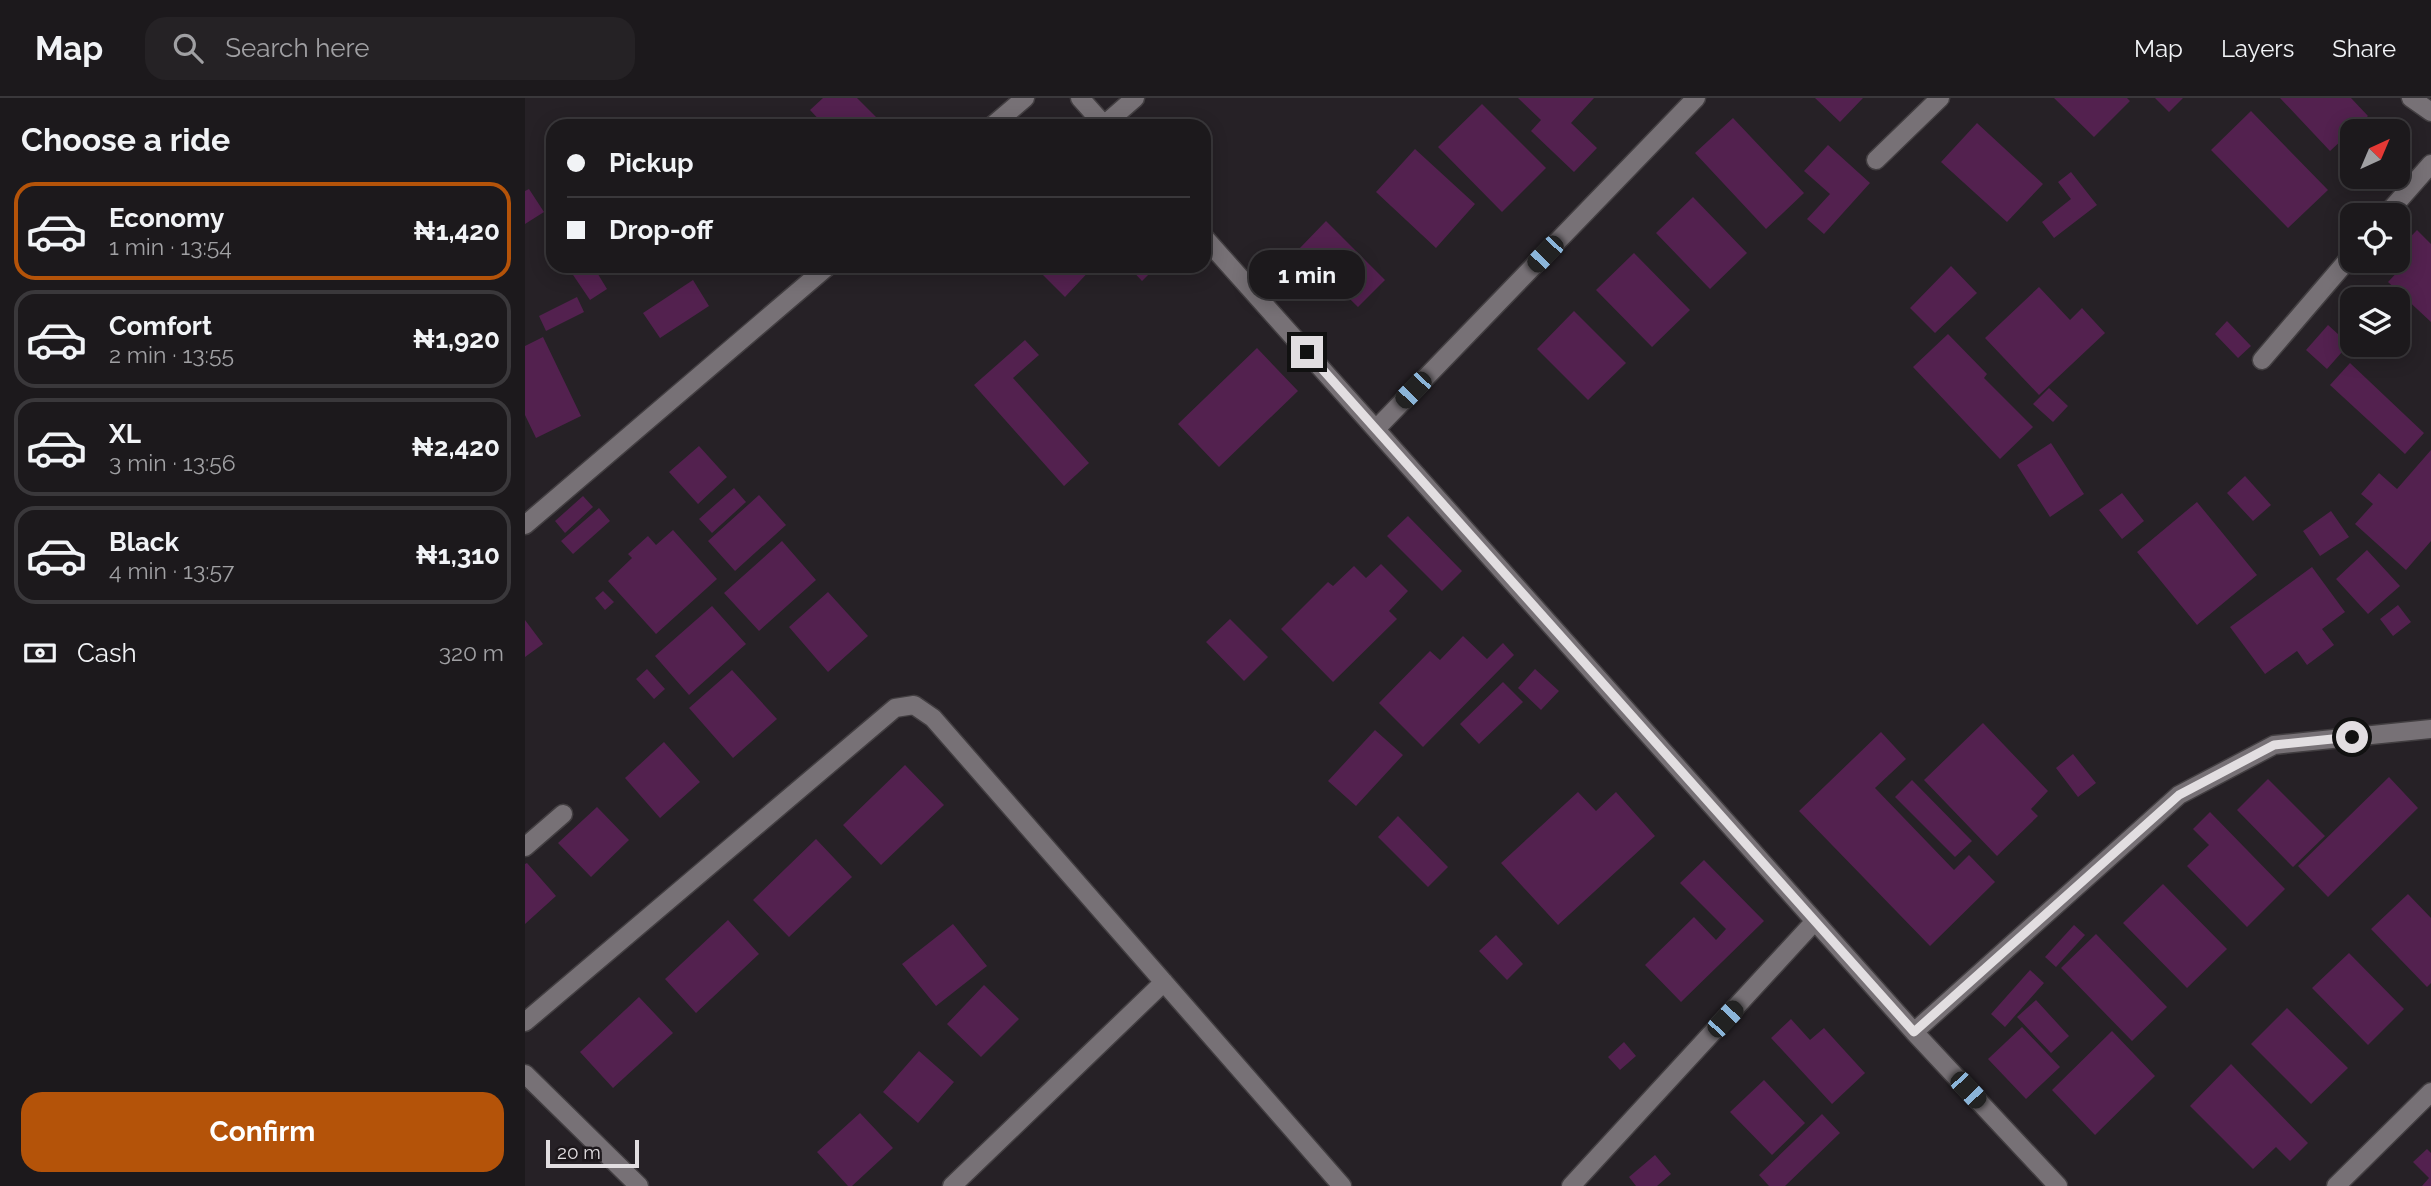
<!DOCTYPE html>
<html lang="en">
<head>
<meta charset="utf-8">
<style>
	body { margin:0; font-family:Raleway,sans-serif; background:#252225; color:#f1f3f6; height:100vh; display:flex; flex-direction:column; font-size:26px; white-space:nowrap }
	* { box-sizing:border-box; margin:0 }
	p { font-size:23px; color:#a0a0a3 }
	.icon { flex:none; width:38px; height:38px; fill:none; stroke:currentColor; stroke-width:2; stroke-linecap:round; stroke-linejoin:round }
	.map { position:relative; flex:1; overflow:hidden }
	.panel { display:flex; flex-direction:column; background:#1c191c; width:525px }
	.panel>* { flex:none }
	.guide { position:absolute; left:21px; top:21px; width:665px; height:154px; border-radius:21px; box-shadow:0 4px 18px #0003,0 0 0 2px #3a383b; display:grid; align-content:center; height:154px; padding:0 21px; background:#1c191c }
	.needle { width:46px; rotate:44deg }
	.fabs { position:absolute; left:1815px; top:21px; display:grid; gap:14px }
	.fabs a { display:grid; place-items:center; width:70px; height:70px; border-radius:14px; background:#1c191c; box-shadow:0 4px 18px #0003,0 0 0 2px #3a383b; font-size:35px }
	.scale { position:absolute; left:21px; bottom:18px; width:93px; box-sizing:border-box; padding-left:7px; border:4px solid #e2dee1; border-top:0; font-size:19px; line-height:24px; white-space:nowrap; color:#e2dee1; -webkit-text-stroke:5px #1d181c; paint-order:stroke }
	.end { position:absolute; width:32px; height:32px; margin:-16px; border:9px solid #e2dee1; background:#111; box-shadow:0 0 0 4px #111 }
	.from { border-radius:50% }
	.bubble { position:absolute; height:49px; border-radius:21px; background:#1c191c; box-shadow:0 4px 18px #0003,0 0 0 2px #3a383b; font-size:23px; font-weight:700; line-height:49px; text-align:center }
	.car { position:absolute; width:21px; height:42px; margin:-21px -10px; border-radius:9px; box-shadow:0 0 5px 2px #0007; background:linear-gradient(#222 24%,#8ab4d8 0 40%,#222 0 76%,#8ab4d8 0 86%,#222 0) }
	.guide b { display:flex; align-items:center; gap:24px; height:66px; font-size:26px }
	.guide b+b { border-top:2px solid #3a383b }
	.guide i { width:18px; height:18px; background:#f1f3f6 }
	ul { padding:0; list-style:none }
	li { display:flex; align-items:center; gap:21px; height:98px; margin:0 14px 10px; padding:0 7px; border:4px solid #3a383b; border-radius:21px }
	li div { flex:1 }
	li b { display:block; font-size:26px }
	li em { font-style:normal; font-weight:700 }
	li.active { border-color:#b45309 }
	li>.icon { width:63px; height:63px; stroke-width:1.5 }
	h2 { padding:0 21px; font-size:32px; line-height:84px }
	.pay { display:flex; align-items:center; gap:18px; height:77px; padding:0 21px; font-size:26px }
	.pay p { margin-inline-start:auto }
	.cta { display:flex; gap:14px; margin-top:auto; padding:14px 21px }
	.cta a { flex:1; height:80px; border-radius:21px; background:#b45309; color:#fff; font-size:28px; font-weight:700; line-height:80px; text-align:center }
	header { display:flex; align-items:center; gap:42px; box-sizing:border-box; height:98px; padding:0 35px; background:#1c191c; border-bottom:2px solid #3a383b }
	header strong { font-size:33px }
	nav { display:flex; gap:38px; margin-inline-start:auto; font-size:24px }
	.search { width:490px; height:63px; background:#252225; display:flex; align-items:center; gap:18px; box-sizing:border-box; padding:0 24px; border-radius:21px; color:#a0a0a3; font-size:26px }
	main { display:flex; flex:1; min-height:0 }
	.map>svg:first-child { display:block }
	.building { fill:#53214f }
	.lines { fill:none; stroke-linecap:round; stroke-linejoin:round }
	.minor-casing { stroke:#423e41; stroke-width:21 }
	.minor { stroke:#777176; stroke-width:18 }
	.route { stroke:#e2dee1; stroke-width:9 }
</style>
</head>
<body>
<header>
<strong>Map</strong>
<div class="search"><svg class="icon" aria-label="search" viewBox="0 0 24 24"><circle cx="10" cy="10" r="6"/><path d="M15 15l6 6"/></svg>Search here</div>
<nav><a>Map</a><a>Layers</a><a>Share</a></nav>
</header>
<main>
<section class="panel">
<h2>Choose a ride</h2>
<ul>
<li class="active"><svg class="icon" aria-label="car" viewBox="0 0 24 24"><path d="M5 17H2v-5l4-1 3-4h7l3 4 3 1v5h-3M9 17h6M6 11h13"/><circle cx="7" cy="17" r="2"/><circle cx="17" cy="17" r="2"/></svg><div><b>Economy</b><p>1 min · 13:54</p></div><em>₦1,420</em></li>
<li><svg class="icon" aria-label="car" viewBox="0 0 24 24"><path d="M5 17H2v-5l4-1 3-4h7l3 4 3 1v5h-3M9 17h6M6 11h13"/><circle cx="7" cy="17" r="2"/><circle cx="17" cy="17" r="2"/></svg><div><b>Comfort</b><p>2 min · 13:55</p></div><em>₦1,920</em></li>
<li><svg class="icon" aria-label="car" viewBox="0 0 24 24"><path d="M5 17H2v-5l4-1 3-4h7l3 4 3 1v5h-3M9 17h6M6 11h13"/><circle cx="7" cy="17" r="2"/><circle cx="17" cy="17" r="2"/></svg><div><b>XL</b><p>3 min · 13:56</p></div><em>₦2,420</em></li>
<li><svg class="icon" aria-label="car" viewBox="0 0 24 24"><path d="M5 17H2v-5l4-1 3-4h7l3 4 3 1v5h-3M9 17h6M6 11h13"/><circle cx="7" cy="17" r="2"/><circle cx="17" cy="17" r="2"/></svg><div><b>Black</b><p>4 min · 13:57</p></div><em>₦1,310</em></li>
</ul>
<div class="pay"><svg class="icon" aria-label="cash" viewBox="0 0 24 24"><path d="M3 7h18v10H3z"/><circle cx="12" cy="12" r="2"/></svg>Cash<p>320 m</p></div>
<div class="cta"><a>Confirm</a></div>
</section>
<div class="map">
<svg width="1906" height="1088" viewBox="0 0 1906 1088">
	<rect width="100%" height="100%" fill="#262126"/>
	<path class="building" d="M298,0H332L360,28H300L285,12Z
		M993,0H1069L1046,25L1072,50L1049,74L1006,33L1016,22Z
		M1290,0H1338L1315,24Z
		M1529,0H1602L1605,3L1569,39Z
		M1630,0H1658L1644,14Z
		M1755,0H1826L1843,18L1805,53Z
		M957,6L1021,70L977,114L913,49Z
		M1726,13L1803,92L1763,130L1686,52Z
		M1208,20L1279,95L1241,131L1170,55Z
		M1452,25L1518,86L1482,124L1416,64Z
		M1303,47L1345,85L1299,136L1282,121L1305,96L1279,73Z
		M890,51L950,106L911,150L851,94Z
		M1546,74L1572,107L1529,140L1517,124L1546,101L1533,84Z
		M4,91L19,114L0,126V93Z
		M1168,99L1222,155L1185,191L1131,135Z
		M801,123L860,182L833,209L774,151Z
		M1892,132L1906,146V224L1863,184L1878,168L1872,162V153Z
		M1109,155L1165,212L1127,249L1071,192Z
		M42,168H68L82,191L65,202Z
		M509,168H569L540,199Z
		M603,168H632L617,183Z
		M1426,168L1452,195L1410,235L1385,210Z
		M168,182L184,208L135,240L118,215Z
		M1514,189L1545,222L1557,210L1580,235L1514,297L1460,240Z
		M52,199L59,214L21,233L14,218Z
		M1049,213L1101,265L1063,302L1012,251Z
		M1702,223L1726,248L1713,260L1690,236Z
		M1803,227L1824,246L1802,271L1781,252Z
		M1423,236L1462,276L1459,280L1508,329L1475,361L1388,269Z
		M18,239L56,318L11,340L0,317V248Z
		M500,242L514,257L488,280L564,365L539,388L449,287Z
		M732,250L773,293L694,369L653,326Z
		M1825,265L1899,335L1880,356L1805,287Z
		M1524,290L1543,308L1528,324L1508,306Z
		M1526,345L1559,396L1525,419L1492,367Z
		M174,348L202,379L173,406L144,374Z
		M1906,352V443L1881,472L1830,426L1848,406L1836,396L1854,375L1872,391Z
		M1720,378L1746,407L1728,423L1702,395Z
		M209,390L221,404L187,435L174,421Z
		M1597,395L1619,423L1597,441L1574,412Z
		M234,397L261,427L210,473L183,443Z
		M58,398L68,409L40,435L30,423Z
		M1672,404L1732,477L1672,527L1612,454Z
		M74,410L85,423L48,456L36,443Z
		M1806,413L1824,439L1795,458L1778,433Z
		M883,418L937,473L917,493L862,438Z
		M148,432L192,481L131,536L83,483L107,460L103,456L123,438L131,447Z
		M257,443L291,482L234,533L199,495Z
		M1842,452L1875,488L1843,516L1811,481Z
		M856,466L883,493L864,513L872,521L808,584L756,531L803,484L808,488L829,468L841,480Z
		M1787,469L1820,514L1797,531L1809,547L1782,567L1772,553L1740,576L1705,529Z
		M78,493L89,504L80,512L70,500Z
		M303,494L343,538L303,574L264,529Z
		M1873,507L1886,524L1868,538L1855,521Z
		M187,508L221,546L164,597L130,558Z
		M705,521L743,559L719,583L681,544Z
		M0,522L18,546L0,559Z
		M938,538L962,561L978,545L989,557L898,649L854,605L905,553L915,562Z
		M122,571L140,591L129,601L111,581Z
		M1010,571L1034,593L1016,612L993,590Z
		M207,572L252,621L208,660L164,610Z
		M978,584L998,604L954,646L935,626Z
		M1458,625L1523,693L1506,711L1513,718L1472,758L1399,682Z
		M850,632L878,657L831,708L803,683Z
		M1356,634L1381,661L1350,690L1429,772L1444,757L1470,784L1405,848L1274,713Z
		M139,644L175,684L135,720L100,680Z
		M1548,656L1571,685L1553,699L1531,670Z
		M380,667L419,707L356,767L318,727Z
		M1864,679L1893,710L1803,799L1773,768Z
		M1743,681L1800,738L1768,769L1712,712Z
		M1387,682L1447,743L1430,759L1370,699Z
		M1053,694L1071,713L1091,694L1130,738L1033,827L976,765Z
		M72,709L104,742L66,779L33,745Z
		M1685,714L1760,791L1722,829L1662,768L1684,747L1668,731Z
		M873,718L923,769L903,789L853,739Z
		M291,741L327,779L264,839L228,802Z
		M1179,762L1239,823L1156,904L1120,867L1169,819L1191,842L1201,831L1155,785Z
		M2,765L31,798L0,826V766Z
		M1638,786L1702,851L1662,890L1598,825Z
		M1883,796L1906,820V885L1902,889L1846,831Z
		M203,822L234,856L171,915L140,881Z
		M428,826L462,868L411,908L377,866Z
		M1549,827L1560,837L1531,869L1520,859Z
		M1571,836L1642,909L1607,943L1536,870Z
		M971,837L998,866L982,882L954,853Z
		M1824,855L1879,911L1843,947L1787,890Z
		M1505,872L1519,885L1480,929L1466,916Z
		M459,887L494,921L456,959L422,926Z
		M114,899L148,935L88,990L55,954Z
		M1511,902L1544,938L1526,955L1492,919Z
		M1762,910L1823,970L1786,1006L1726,946Z
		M1266,921L1285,942L1299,930L1340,975L1307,1006L1246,940Z
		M1497,929L1535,969L1501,1001L1463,961Z
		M1587,933L1630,978L1570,1037L1527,992Z
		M1099,944L1111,958L1095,972L1083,959Z
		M394,953L429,984L393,1025L358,994Z
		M1706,966L1783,1045L1765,1063L1751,1049L1728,1071L1665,1008Z
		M1239,982L1280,1025L1247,1057L1205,1014Z
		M335,1015L368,1050L327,1088H323L292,1054Z
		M1297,1016L1315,1035L1260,1088H1244L1234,1077Z
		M1902,1051L1906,1055V1088H1897L1904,1080L1888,1064Z
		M1130,1057L1146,1076L1132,1088H1111L1104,1079Z"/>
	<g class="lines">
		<g class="minor-casing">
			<path id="minor" d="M555,0L580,28
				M1886,0L1906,14
				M579,27L610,0
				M467,28L500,0
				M1351,62L1415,0
				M1861,117L1906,66
				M679,139L1389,934L1533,1088
				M1737,262L1827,157
				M851,331L1171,0
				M0,427L303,168
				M0,749L38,716
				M0,924L370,610L389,607L408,620L817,1088
				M1389,934L1654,697L1749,647L1906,631
				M0,976L114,1088
				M427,1088L639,884
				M1046,1088L1290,823
				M1811,1088L1906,994"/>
		</g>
		<use href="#minor" class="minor"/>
	</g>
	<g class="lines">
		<path class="route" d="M782,254L1389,934L1654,697L1749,647L1827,639"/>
	</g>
</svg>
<div class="fabs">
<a><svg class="needle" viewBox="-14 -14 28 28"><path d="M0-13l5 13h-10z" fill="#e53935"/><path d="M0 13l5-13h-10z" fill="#a0a0a3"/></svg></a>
<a><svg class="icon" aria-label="locate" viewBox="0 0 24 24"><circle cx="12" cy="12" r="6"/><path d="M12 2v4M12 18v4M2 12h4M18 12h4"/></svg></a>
<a><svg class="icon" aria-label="layers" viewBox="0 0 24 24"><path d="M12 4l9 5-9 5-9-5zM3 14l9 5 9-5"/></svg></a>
</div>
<div class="scale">20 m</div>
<i class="end from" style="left:1827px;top:639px"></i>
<i class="end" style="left:782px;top:254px"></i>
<div class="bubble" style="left:724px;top:152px;width:116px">1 min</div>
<i class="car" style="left:1020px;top:156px;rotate:224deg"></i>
<i class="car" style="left:888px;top:292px;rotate:224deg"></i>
<i class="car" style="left:1200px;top:921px;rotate:43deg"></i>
<i class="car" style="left:1443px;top:992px;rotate:137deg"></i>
<div class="guide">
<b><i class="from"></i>Pickup</b>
<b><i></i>Drop-off</b>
</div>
</div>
</main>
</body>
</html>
